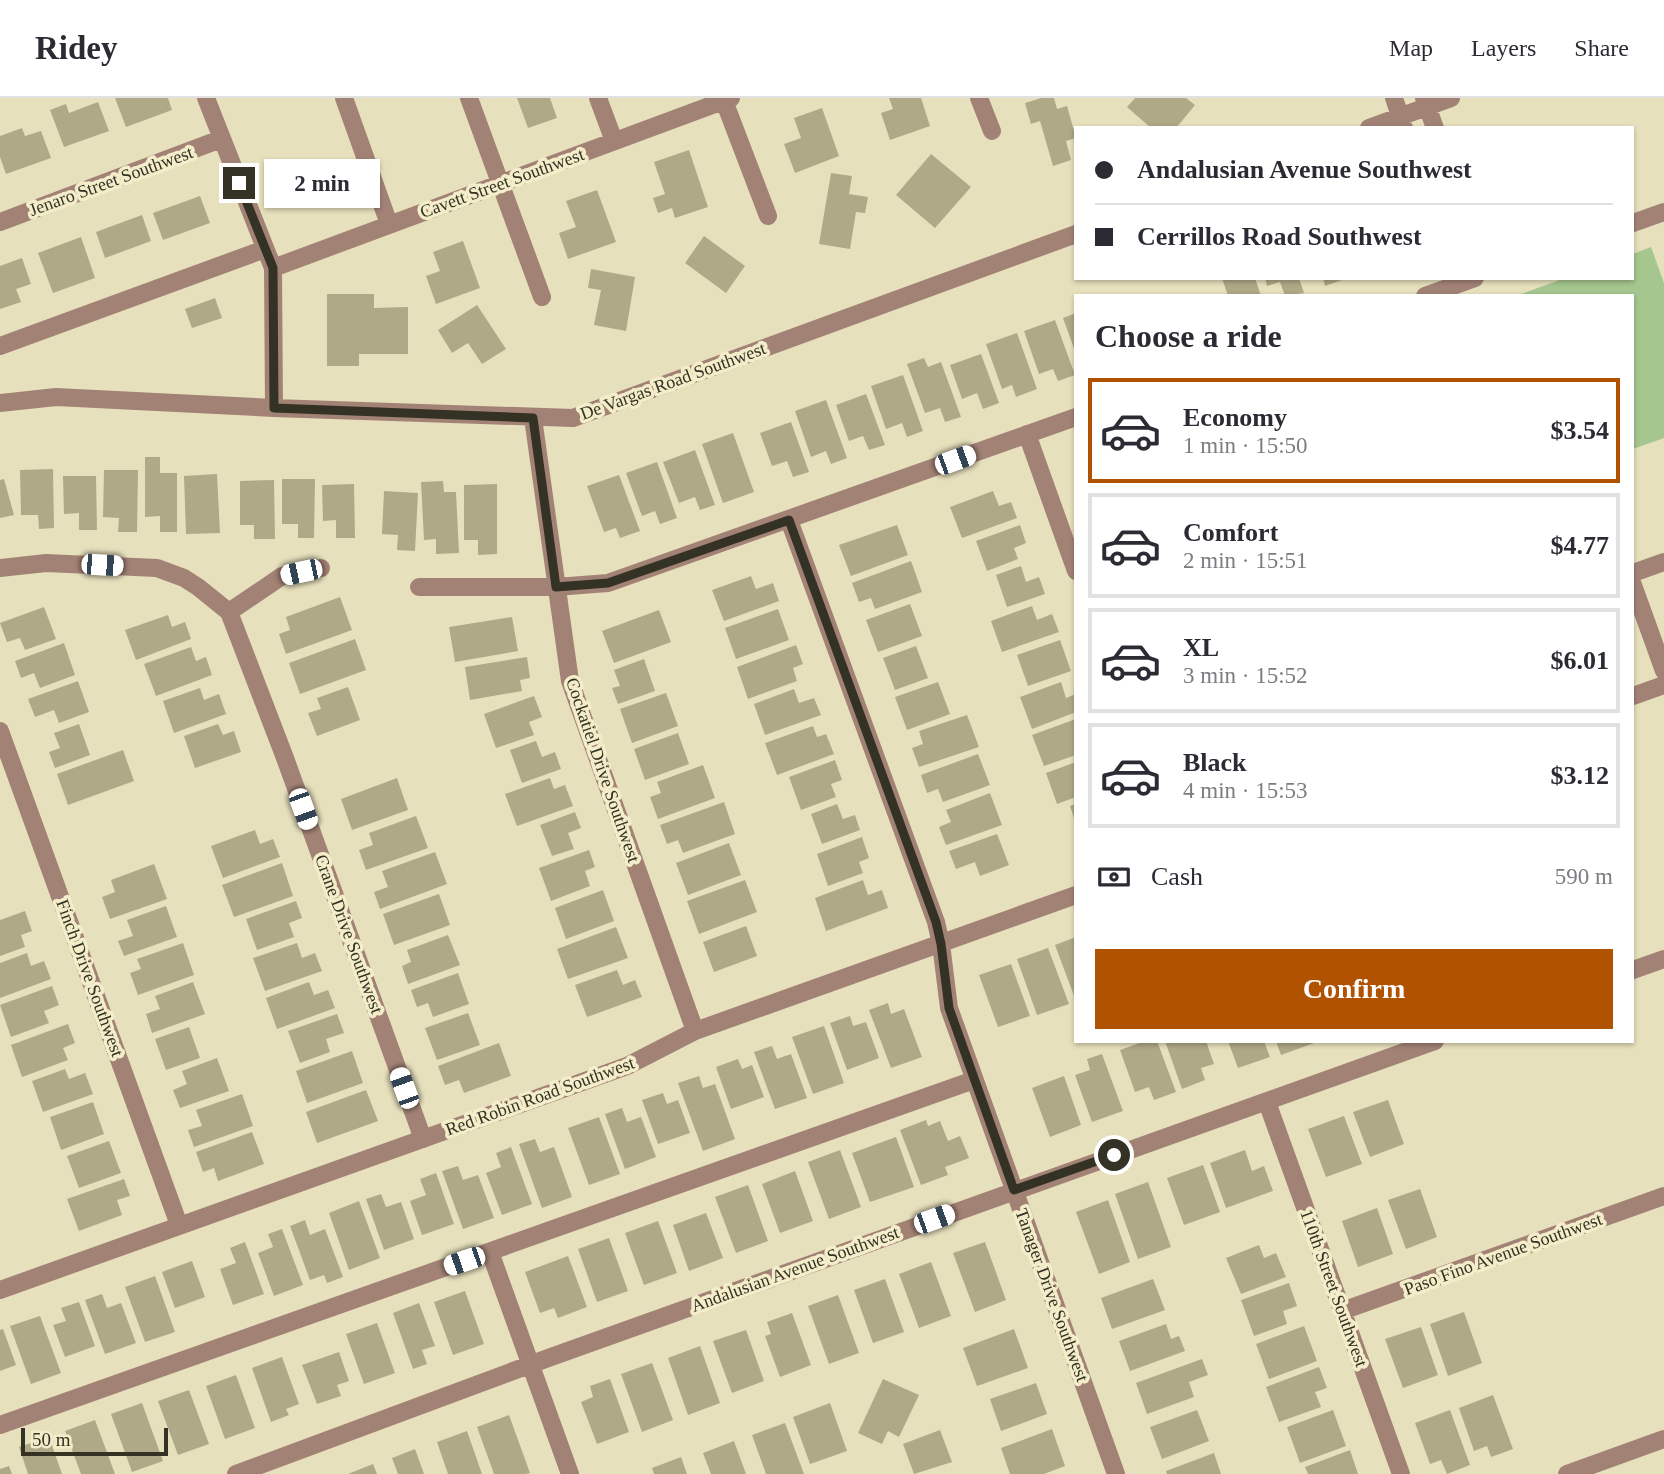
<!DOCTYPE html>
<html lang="en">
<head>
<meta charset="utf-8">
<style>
	body { margin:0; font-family:Georgia,serif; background:#f7f7f7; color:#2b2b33; height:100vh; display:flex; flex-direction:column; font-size:26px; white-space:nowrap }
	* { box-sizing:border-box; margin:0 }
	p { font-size:23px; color:#7c7c81 }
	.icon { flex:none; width:38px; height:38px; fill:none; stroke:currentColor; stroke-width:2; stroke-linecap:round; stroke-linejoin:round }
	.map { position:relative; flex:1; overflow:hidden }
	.side { position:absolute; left:1074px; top:196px; width:560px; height:749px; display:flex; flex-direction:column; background:#fff; border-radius:0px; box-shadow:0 2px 5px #0004 }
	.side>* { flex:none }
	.hud { position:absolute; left:1074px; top:28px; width:560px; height:154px; border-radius:0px; box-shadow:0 2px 5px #0004; display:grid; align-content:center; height:154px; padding:0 21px; background:#fff }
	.scale { position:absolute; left:21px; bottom:18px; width:147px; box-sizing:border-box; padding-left:7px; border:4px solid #343224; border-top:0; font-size:19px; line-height:24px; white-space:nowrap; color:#343224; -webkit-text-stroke:5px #f4edca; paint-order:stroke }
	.end { position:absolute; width:32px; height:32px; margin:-16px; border:9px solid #343224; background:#fff; box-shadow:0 0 0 4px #fff }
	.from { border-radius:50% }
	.bubble { position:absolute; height:49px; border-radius:0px; background:#fff; box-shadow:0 2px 5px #0004; font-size:23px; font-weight:700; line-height:49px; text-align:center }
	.car { position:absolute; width:21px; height:42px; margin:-21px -10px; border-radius:9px; box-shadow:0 0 5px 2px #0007; background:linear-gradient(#fff 24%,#345 0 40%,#fff 0 76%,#345 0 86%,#fff 0) }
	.hud b { display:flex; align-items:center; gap:24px; height:66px; font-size:26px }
	.hud b+b { border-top:2px solid #e1e1e2 }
	.hud i { width:18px; height:18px; background:#2b2b33 }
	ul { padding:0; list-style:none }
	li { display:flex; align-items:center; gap:21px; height:105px; margin:0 14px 10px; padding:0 7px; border:4px solid #e1e1e2; border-radius:0px }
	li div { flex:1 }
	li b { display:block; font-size:26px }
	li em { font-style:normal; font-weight:700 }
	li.active { border-color:#b05200 }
	li>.icon { width:63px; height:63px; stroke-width:1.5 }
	h2 { padding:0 21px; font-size:32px; line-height:84px }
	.pay { display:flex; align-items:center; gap:18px; height:77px; padding:0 21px; font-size:26px }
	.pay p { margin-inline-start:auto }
	.cta { display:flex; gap:14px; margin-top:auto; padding:14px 21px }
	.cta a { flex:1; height:80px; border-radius:0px; background:#b05200; color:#fff; font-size:28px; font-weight:700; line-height:80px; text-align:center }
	header { display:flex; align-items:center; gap:42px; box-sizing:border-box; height:98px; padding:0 35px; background:#fff; border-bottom:2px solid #e1e1e2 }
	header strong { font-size:33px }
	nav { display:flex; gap:38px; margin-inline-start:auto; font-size:24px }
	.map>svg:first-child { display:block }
	.green { fill:#a5c68e }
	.building { fill:#b0a987 }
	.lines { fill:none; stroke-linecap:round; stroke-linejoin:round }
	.minor { stroke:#a38276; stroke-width:18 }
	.route { stroke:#343224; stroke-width:9 }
	.labels { text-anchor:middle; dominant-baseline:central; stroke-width:7; stroke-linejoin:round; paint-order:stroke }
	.street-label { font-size:18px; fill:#343224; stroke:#f4edca }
</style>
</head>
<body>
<header>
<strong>Ridey</strong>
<nav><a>Map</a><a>Layers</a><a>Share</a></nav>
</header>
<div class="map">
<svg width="1664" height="1376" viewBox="0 0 1664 1376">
	<rect width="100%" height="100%" fill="#e7e0bd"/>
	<path class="green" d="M1651,149L1664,185V340L1633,351V198H1516L1565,180H1633V156Z"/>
	<path class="building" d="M115,0H168L172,12L126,29Z
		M517,0H550L557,20L528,30Z
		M889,0H921L930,28L890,42L881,15L893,11Z
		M1041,0H1054L1057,11L1067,8L1076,40L1066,43L1071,62L1053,68L1040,23L1031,26L1025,5Z
		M1135,0H1186L1195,7L1176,30H1151L1127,9Z
		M98,4L109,33L64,49L50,12L66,6L69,15Z
		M822,10L839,58L795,75L784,46L801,40L794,20Z
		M22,30L25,38L41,33L51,60L6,76L0,59V38Z
		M689,52L708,109L675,120L672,110L658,115L653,100L665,96L654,64Z
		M931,56L971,89L935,130L896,97Z
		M831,75L852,78L849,96L868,99L865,115L856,114L850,151L819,146Z
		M597,92L616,144L568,161L559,135L576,129L566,103Z
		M200,98L210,125L163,142L153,115Z
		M142,117L151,143L105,160L96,134Z
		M704,138L745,168L726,195L685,165Z
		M81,139L95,180L53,195L38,155Z
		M463,143L480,190L436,206L426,178L440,173L433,154Z
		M22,160L31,186L16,191L21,204L0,211V168Z
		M591,171L635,179L626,233L594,227L601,192L588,190Z
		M1222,180H1255L1261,198H1228Z
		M1265,180H1299L1304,195L1285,198L1280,184L1267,188Z
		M1323,180H1345V181L1325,188Z
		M327,196H374V210L408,209V256H359V268H327Z
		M215,200L222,220L192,230L185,211Z
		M477,207L506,251L482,266L468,245L452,255L438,232Z
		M1076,215V256L1063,220Z
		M1055,222L1075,277L1058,283L1053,271L1039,276L1024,233Z
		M1017,235L1037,291L1016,299L1012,287L1002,291L986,246Z
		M981,256L999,305L983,311L977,295L962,301L950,267Z
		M924,260L928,269L941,264L961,319L945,324L940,310L925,315L907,266Z
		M903,277L923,333L907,339L902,325L886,331L871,288Z
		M866,296L885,347L869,352L863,338L849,343L836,307Z
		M826,302L847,360L831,366L826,353L811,359L795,313Z
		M791,324L809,374L793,379L787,363L772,368L760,335Z
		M733,335L754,394L723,405L702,346Z
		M695,352L715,407L700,412L695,399L679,405L663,364Z
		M145,359H160V375H177V434H160V418L145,419Z
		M657,364L677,420L660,426L655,413L642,418L626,375Z
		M53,371L54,430L39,431L38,417H21L20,372Z
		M104,372H138L137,434H118L119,420L103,419Z
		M217,376L220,435L186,436L184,378Z
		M619,377L640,433L620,440L616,430L604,434L587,388Z
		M63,378H96L97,432H79V415L64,416Z
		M4,381L14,417L0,420V382Z
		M282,381H315L314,440H298V426H282Z
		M274,382L275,441H254V427H240V383Z
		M443,383L444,394H456L459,455L436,456V441L424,442L421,384Z
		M354,386L355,440H336V422L323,423L322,387Z
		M497,386V456L478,457V442H464V387Z
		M384,393L418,395L415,453L397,452L398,437L382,436Z
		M993,393L999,408L1011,404L1017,420L962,440L950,409Z
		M897,427L908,457L851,478L839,447Z
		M1020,427L1026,445L1014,450L1018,461L987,473L976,443Z
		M911,463L922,494L875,511L871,500L859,504L852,485Z
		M1021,468L1026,484L1039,479L1045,496L1007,509L996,477Z
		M751,478L756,491L773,485L779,503L724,523L712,492Z
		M340,499L352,532L286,556L279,536L290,532L286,519Z
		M910,506L922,538L878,554L866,522Z
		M1032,508L1037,522L1052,516L1059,534L1002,554L991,523Z
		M44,509L56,541L25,552L20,540L7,544L0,525Z
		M778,511L789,542L736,561L725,530Z
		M659,512L671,544L614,565L602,533Z
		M168,517L172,529L185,524L191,541L136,562L125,532Z
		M512,519L518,553L455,564L449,529Z
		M355,541L366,572L300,596L289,565Z
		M1060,542L1071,573L1028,588L1017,557Z
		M64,545L75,577L40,590L34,575L21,580L15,563Z
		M796,547L803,566L793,570L797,583L748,601L737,569Z
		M916,548L928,580L895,592L883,560Z
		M191,549L196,563L206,559L212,577L156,598L144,566Z
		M527,559L530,580L520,582L522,593L470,602L465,569Z
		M644,561L655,593L618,606L612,590L620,588L614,572Z
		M78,583L89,614L59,625L54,612L35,619L28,601Z
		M938,584L950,616L907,632L895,599Z
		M1061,584L1066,600L1076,596V614L1032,631L1020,599Z
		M348,589L360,622L317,638L308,615L321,611L317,600Z
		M200,590L204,602L219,596L226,616L174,635L163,603Z
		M794,591L799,605L814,600L821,617L765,637L754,606Z
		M666,595L678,628L632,645L620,611Z
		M534,598L542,619L529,624L534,637L496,650L484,616Z
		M967,617L979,649L919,669L912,650L923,646L919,633Z
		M1076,621V657L1044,668L1032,637Z
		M79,626L90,657L55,670L49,654L60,650L54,635Z
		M218,626L223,637L234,633L241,654L195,670L184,638Z
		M813,628L817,639L826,636L834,656L777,677L765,645Z
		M678,635L689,666L645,682L634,651Z
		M536,643L542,659L555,654L561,671L522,685L510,652Z
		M123,652L134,683L68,707L57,676Z
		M978,656L990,687L943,704L938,691L927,695L921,677Z
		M835,662L842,682L831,686L836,699L801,712L789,679Z
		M1076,664V699L1057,706L1046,675Z
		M703,667L715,700L658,721L650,699L661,695L657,684Z
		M397,680L408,712L352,732L341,701Z
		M550,680L554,691L565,687L573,708L517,728L505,696Z
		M990,695L1002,727L946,747L939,729L951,724L946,712Z
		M724,704L735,736L683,755L678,742L667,746L660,727Z
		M837,706L843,721L855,717L860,732L822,746L811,716Z
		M1076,706V726L1070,708Z
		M575,714L581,730L568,735L574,751L552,758L540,727Z
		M416,718L428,750L366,772L359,752L373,747L369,735Z
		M255,732L260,746L273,741L280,759L223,780L211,748Z
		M997,736L1009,767L980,778L975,764L956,771L949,753Z
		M862,739L869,760L859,764L863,775L828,788L817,756Z
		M729,745L741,777L688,797L676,765Z
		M589,752L595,769L585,773L590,788L551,803L539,770Z
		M435,754L447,786L380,811L374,794L388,789L382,773Z
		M282,765L293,798L234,819L222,787Z
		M154,766L167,801L110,821L102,799L115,794L111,782Z
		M745,782L757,814L699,836L687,803Z
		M863,782L868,797L882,792L888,810L826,833L815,800Z
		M603,792L614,823L566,841L555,810Z
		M439,796L450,827L394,847L383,816Z
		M296,803L302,820L289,825L294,839L257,852L246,821Z
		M166,808L177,839L124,858L118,843L133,838L127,822Z
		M25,813L32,833L21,837L25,849L0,858V822Z
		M746,828L757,858L714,874L703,844Z
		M616,829L628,860L568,881L557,851Z
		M448,837L460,867L408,886L402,868L411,864L407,852Z
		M1076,839V903L1055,847Z
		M183,845L194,877L138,897L130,875L141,871L137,861Z
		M297,845L302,860L315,855L322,873L265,893L253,860Z
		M1048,850L1069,906L1037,917L1017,861Z
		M27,855L31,868L44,863L51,881L0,900V865Z
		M1011,866L1030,918L998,929L979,877Z
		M617,872L623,887L635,882L642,899L587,919L575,887Z
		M458,875L469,906L433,919L428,905L417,909L411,892Z
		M193,884L205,916L152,935L146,916L160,911L155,898Z
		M309,884L314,897L328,892L335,910L277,931L266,900Z
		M52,888L59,907L44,913L49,925L11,939L0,907Z
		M888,905L891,916L904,911L922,959L891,970L869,912Z
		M468,915L480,947L437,962L425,930Z
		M337,916L344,935L326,941L330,954L300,965L288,933Z
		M850,918L853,928L866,924L879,960L847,972L830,925Z
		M68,926L75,945L63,950L68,962L22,979L11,947Z
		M824,928L844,985L813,996L792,939Z
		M189,929L200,960L166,972L155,941Z
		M1145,943H1157L1176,994L1154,1002L1149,989L1135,994L1120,952Z
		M1165,943H1206L1214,966L1201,970L1205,982L1182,991Z
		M1228,943H1264L1270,959L1238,970Z
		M1276,943H1317V944L1281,957Z
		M499,945L511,978L464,995L459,982L445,987L438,968Z
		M772,948L777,961L791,956L807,1000L775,1011L754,954Z
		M352,953L363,985L307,1005L296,973Z
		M1102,956L1123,1013L1092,1024L1075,977L1090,972L1087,961Z
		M217,960L229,993L180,1010L173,992L187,986L182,973Z
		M738,961L742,971L752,967L764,999L731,1011L716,969Z
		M65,971L69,981L85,975L93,996L43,1014L32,983Z
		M699,978L703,990L715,986L735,1041L703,1053L678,985Z
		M1064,978L1081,1027L1050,1039L1032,990Z
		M366,992L378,1023L317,1045L306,1014Z
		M663,995L667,1006L678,1002L690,1035L658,1046L642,1002Z
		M242,996L253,1028L194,1049L188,1032L202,1028L196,1012Z
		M1388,1002L1404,1046L1370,1059L1353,1014Z
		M93,1004L104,1036L61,1052L50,1019Z
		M622,1010L627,1024L641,1019L656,1059L625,1071L605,1016Z
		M1344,1018L1362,1066L1326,1079L1308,1031Z
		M599,1019L620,1076L589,1087L568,1030Z
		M926,1022L928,1028L940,1023L948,1043L960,1038L969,1060L945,1069L948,1077L921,1087L900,1032Z
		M252,1034L264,1066L218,1083L214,1070L203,1074L196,1054Z
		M896,1039L914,1089L870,1104L852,1055Z
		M535,1041L540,1054L554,1049L572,1099L542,1110L519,1046Z
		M109,1043L121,1075L79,1090L67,1058Z
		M511,1049L532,1106L502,1117L486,1075L501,1069L496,1055Z
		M840,1052L861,1109L829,1121L808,1064Z
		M1245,1052L1252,1073L1264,1068L1273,1093L1226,1110L1210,1065Z
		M1203,1067L1220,1114L1184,1127L1167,1080Z
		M458,1068L463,1082L478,1077L494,1120L463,1131L442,1073Z
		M795,1073L813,1123L780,1135L762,1086Z
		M436,1075L454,1126L422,1137L410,1103L426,1097L420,1081Z
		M124,1081L130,1098L117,1102L122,1117L79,1133L67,1101Z
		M1148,1084L1171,1149L1138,1161L1115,1096Z
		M748,1087L768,1143L736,1155L715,1099Z
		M1420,1091L1437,1139L1406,1151L1388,1102Z
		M381,1096L386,1109L401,1104L414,1141L384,1152L366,1101Z
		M1108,1102L1130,1164L1099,1176L1076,1114Z
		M359,1103L380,1160L349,1172L329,1115Z
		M1377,1110L1393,1156L1358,1169L1342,1123Z
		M706,1115L723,1160L689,1173L673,1127Z
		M305,1122L310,1137L325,1131L343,1179L327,1185L324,1177L310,1182L290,1128Z
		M658,1123L677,1175L644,1187L625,1135Z
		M282,1131L303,1187L274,1198L258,1155L273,1149L268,1136Z
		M609,1140L628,1193L597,1204L578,1151Z
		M245,1144L264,1196L233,1207L220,1171L236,1165L230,1150Z
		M985,1144L1006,1202L975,1214L953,1155Z
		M1259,1147L1264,1160L1276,1155L1286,1179L1241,1196L1226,1160Z
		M568,1158L587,1209L558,1220L554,1210L540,1215L525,1174Z
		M192,1163L205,1199L175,1210L162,1174Z
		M931,1164L951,1218L919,1230L899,1176Z
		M155,1178L175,1234L145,1244L125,1189Z
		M885,1181L904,1234L873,1245L854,1192Z
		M1153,1181L1165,1212L1112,1231L1101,1200Z
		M1289,1185L1297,1208L1283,1213L1287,1226L1254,1238L1241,1202Z
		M465,1193L484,1246L453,1257L434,1204Z
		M102,1196L107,1210L121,1205L136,1245L105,1256L85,1202Z
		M838,1197L859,1255L829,1266L808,1208Z
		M79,1204L95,1248L65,1259L53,1227L66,1223L61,1210Z
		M419,1205L435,1248L422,1252L427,1266L413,1271L393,1215Z
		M1464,1214L1482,1265L1448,1278L1430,1226Z
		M792,1215L811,1267L780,1279L765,1238L771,1236L767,1224Z
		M40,1218L61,1275L31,1286L10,1228Z
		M377,1225L395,1275L364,1286L346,1236Z
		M1166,1226L1171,1241L1179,1238L1185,1253L1130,1273L1119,1243Z
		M1304,1228L1317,1263L1269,1281L1256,1246Z
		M1421,1229L1438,1277L1403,1290L1385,1241Z
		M3,1231L16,1267L0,1273V1232Z
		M1014,1231L1028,1270L977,1288L963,1250Z
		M746,1232L764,1283L732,1295L713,1243Z
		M700,1248L720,1305L688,1317L668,1260Z
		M339,1254L349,1283L337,1287L341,1298L317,1306L302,1267Z
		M282,1259L299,1306L286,1311L289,1317L271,1324L252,1270Z
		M1202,1261L1208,1277L1189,1284L1194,1299L1147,1316L1136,1285Z
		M652,1265L673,1322L642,1334L621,1276Z
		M1319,1269L1327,1290L1315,1294L1321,1309L1279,1324L1266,1289Z
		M236,1277L255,1330L225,1341L206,1288Z
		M610,1281L629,1334L597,1346L581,1304L593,1299L590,1288Z
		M883,1281L919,1297L899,1339L888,1333L882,1346L858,1335Z
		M1036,1285L1047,1316L1001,1333L990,1301Z
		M189,1292L209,1346L178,1357L158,1303Z
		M1493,1297L1513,1351L1491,1359L1487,1348L1474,1353L1459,1310Z
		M142,1305L163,1363L132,1374L111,1316Z
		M830,1305L847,1353L810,1366L793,1319Z
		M1197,1312L1209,1343L1162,1361L1150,1329Z
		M1333,1312L1346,1348L1300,1365L1287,1329Z
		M1450,1312L1470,1367L1447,1376L1441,1362L1430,1366L1415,1325Z
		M509,1317L530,1375L526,1376H494L477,1329Z
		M95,1322L115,1376H81L65,1333Z
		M785,1325L804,1376H766L752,1337Z
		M1052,1331L1065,1368L1044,1376H1010L1001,1350Z
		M940,1332L952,1364L914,1376L903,1346Z
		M467,1333L482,1376H448L437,1344Z
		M49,1339L62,1376H28L19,1349Z
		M734,1343L746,1376H711L703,1355Z
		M415,1351L424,1376H398L392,1360Z
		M1350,1352L1358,1376H1308L1305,1369Z
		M1214,1355L1221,1376H1167L1166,1373Z
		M681,1359L687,1376H654L652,1370Z
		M373,1366L377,1376H348Z
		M9,1368L12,1376H0V1371Z"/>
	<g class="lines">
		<path class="minor" d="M206,0L273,170L274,310
			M344,0L389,126
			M469,0L542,199
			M598,0L614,43
			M723,0L768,118
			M979,0L992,33
			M1394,0L1404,30
			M1424,0L1435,30
			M1369,30L1451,0
			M0,124L221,41
			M1633,125L1664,114
			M273,170L731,0
			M1425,198L1475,180
			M0,248L265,151
			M0,305L56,299L274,310L573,320L1076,136
			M533,320L570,583L695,933
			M1027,336L1076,473
			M789,422L936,824L941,846L949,910L1116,1376
			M0,470L46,465L157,470L184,480L198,489L229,514L285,660L423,1041
			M1633,475L1664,464
			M1633,487L1664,573
			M419,489H556L608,485L1076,319
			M229,514L282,478L321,470
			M1633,598L1664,587
			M0,633L179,1127
			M1633,872L1664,861
			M1267,1004L1401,1376
			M490,1154L570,1376
			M0,1192L627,968L695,933L1076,797
			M1342,1213L1664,1098
			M0,1327L974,982
			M236,1376L551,1259L1435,943
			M1567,1376L1664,1341"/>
	</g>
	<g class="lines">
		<path class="route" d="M239,85L273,170L274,310L533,320L556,489L608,485L789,422L936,824L941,846L949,910L1014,1092L1114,1057"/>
	</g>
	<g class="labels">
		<g class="street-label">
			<text transform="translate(111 83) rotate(-20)">Jenaro Street Southwest</text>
			<text transform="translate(502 85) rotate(-20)">Cavett Street Southwest</text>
			<text transform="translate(673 283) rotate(-20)">De Vargas Road Southwest</text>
			<text transform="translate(603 672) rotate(71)">Cockatiel Drive Southwest</text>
			<text transform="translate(349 836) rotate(70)">Crane Drive Southwest</text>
			<text transform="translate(90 880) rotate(70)">Finch Drive Southwest</text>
			<text transform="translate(540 998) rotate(-20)">Red Robin Road Southwest</text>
			<text transform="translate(1503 1156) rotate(-20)">Paso Fino Avenue Southwest</text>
			<text transform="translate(795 1171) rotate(-20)">Andalusian Avenue Southwest</text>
			<text transform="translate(1334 1190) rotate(70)">110th Street Southwest</text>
			<text transform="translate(1052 1197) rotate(70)">Tanager Drive Southwest</text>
		</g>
	</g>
</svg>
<div class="scale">50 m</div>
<i class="end from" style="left:1114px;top:1057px"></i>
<i class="end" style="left:239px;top:85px"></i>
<div class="bubble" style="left:264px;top:61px;width:116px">2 min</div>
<i class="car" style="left:955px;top:362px;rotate:70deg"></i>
<i class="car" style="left:102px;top:467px;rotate:93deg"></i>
<i class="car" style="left:301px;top:474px;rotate:258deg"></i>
<i class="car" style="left:303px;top:711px;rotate:160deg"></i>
<i class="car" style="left:404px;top:990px;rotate:340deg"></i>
<i class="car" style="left:934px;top:1121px;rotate:70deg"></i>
<i class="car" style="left:464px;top:1163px;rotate:251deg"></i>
<div class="hud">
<b><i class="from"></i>Andalusian Avenue Southwest</b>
<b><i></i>Cerrillos Road Southwest</b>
</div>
<section class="side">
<h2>Choose a ride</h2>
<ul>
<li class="active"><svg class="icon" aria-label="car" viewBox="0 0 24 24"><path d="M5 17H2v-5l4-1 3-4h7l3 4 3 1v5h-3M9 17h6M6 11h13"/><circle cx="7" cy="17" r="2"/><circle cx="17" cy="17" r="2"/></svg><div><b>Economy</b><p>1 min · 15:50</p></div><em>$3.54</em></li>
<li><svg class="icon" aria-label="car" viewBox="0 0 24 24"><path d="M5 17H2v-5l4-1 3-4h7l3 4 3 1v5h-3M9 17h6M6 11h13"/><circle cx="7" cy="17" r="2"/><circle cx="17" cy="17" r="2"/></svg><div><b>Comfort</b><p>2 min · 15:51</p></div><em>$4.77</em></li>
<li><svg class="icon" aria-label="car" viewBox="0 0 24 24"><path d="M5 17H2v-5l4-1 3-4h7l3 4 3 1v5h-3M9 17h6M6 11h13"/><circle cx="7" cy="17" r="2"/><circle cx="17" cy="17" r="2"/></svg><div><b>XL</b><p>3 min · 15:52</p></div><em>$6.01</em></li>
<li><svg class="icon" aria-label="car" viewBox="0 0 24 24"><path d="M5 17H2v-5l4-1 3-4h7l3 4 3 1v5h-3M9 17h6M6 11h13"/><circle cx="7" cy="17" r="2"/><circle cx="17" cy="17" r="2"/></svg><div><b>Black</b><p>4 min · 15:53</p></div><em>$3.12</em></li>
</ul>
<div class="pay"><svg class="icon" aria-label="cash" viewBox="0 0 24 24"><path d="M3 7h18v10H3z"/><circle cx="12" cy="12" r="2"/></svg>Cash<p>590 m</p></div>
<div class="cta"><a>Confirm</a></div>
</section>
</div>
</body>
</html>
